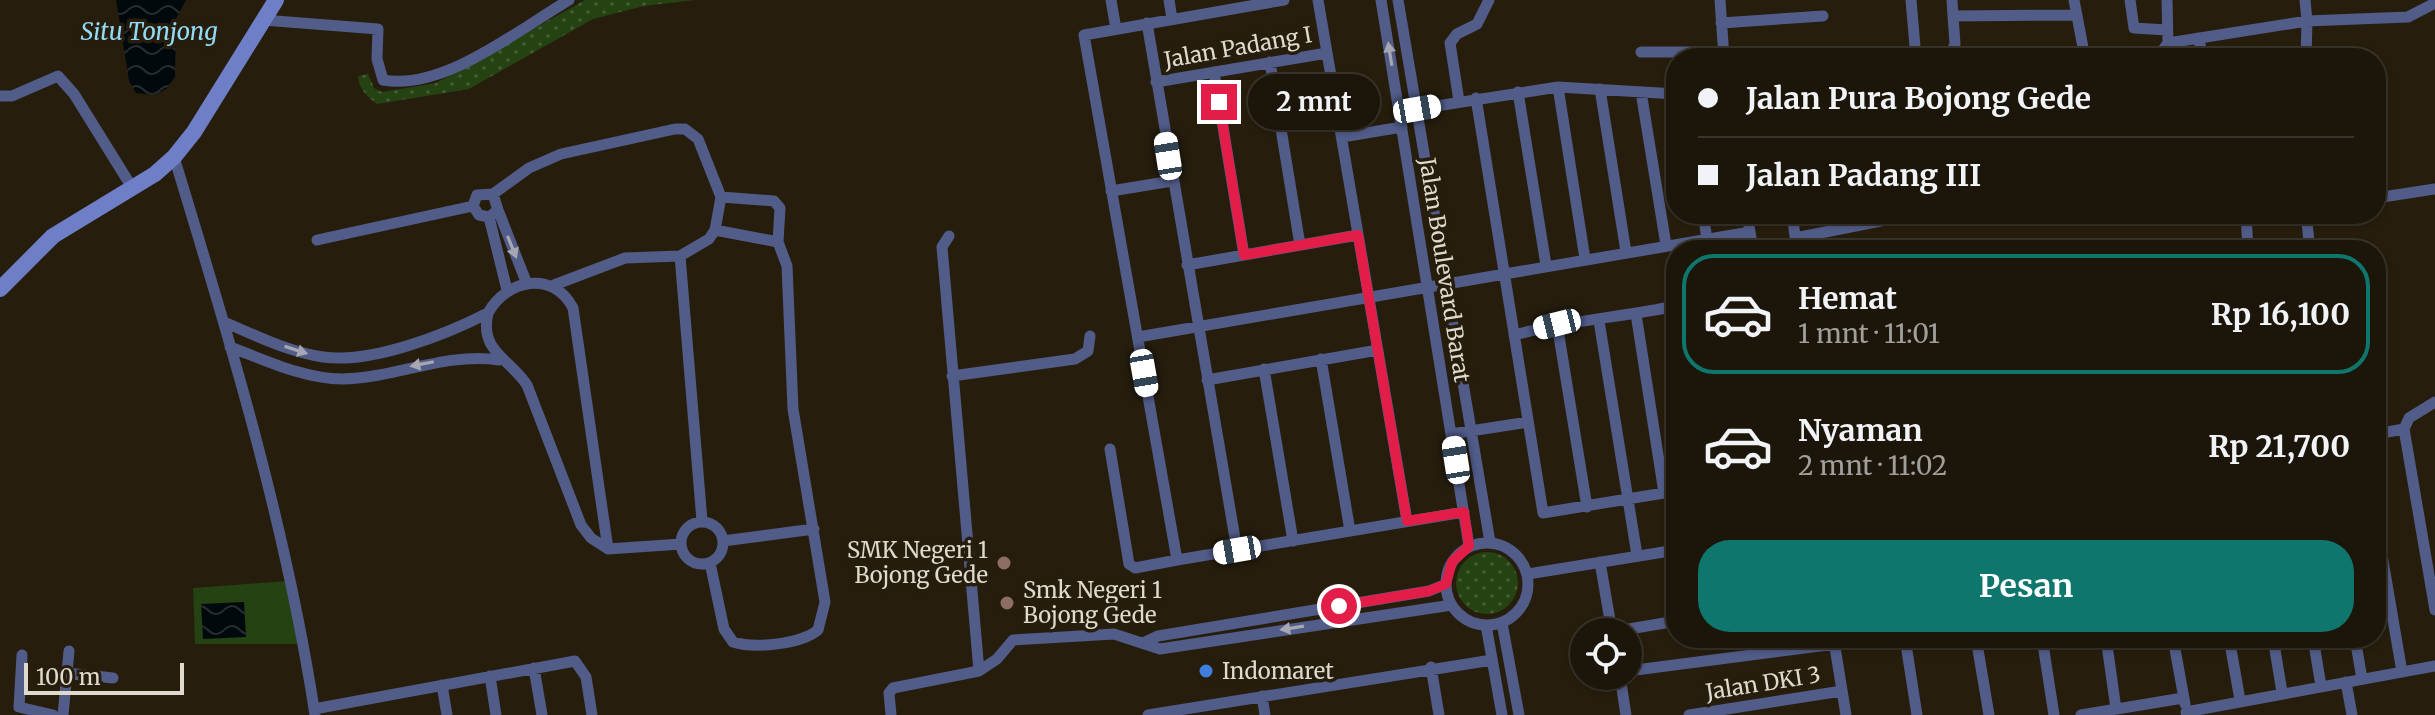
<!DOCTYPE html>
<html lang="id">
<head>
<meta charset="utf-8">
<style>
	body { margin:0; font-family:Merriweather,serif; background:#292318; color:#f1f3f6; height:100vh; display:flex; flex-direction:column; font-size:30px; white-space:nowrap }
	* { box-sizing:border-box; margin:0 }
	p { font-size:26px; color:#a09f9c }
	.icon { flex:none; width:44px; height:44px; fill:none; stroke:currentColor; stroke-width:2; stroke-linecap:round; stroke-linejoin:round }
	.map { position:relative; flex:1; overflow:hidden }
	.panel { position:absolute; left:1666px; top:240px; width:720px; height:408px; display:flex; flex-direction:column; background:#1c160a; border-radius:32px; box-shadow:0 2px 6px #0004,0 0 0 2px #3a352b }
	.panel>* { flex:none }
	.top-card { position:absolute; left:1666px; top:48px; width:720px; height:176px; border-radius:32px; box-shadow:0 2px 6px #0004,0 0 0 2px #3a352b; display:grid; align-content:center; height:176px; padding:0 32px; background:#1c160a }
	.tools { position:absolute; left:1570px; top:618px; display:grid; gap:16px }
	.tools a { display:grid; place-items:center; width:72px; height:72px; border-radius:50%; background:#1c160a; box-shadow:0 2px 6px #0004,0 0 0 2px #3a352b; font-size:40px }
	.scale { position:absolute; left:24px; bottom:20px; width:160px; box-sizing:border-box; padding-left:8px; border:4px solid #dfd9ce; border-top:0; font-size:22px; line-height:28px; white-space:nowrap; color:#dfd9ce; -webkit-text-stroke:6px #261d0d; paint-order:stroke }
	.end { position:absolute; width:36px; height:36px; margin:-18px; border:10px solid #e11d48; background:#fff; box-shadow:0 0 0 4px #fff }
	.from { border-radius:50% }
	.bubble { position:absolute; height:56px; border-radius:28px; background:#1c160a; box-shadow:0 2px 6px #0004,0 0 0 2px #3a352b; font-size:26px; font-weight:700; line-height:56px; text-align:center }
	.car { position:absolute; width:24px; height:48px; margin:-24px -12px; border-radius:10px; box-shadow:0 0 6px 2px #0007; background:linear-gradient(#fff 24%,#345 0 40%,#fff 0 76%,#345 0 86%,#fff 0) }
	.top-card b { display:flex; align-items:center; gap:28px; height:76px; font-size:30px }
	.top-card b+b { border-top:2px solid #3a352b }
	.top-card i { width:20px; height:20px; background:#f1f3f6 }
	ul { padding:14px 0 0; list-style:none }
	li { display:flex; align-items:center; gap:24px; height:120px; margin:0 16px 12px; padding:0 16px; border:4px solid transparent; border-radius:32px }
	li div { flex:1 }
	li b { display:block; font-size:30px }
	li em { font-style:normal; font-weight:700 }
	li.on { border-color:#0f766e }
	li>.icon { width:72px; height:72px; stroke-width:1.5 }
	.primary-button { display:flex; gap:16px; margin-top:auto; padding:16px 32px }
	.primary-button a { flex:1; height:92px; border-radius:32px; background:#0f766e; color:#fff; font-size:32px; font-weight:700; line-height:92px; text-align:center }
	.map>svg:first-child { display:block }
	.green { fill:#244212 }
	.park { fill:url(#park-dots) }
	.water { fill:url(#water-waves) }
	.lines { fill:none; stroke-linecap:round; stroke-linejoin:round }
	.minor { stroke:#515c89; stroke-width:11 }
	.secondary { stroke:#6e7fc7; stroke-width:16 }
	.oneway { fill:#a6a7b2 }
	.route { stroke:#e11d48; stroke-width:10 }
	.education-dot { fill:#8d6e63; stroke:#261d0d; stroke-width:3 }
	.shop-dot { fill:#3f7fe0; stroke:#261d0d; stroke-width:3 }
	.labels { text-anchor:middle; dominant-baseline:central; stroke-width:7; stroke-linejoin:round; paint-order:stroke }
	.street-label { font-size:22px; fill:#dfd9ce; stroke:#261d0d }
	.poi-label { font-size:22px; fill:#dfd9ce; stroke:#261d0d; text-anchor:start }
	.water-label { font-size:24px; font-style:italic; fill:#93dbf5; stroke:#261d0d }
</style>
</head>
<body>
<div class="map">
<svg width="2435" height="715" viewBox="0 0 2435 715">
	<defs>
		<pattern id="park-dots" width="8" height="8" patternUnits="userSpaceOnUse" patternTransform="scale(2)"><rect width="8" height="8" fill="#244212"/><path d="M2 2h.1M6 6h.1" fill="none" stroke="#435d33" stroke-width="1.8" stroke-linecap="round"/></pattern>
		<pattern id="water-waves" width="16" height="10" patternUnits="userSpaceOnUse" patternTransform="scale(2)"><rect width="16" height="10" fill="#01090d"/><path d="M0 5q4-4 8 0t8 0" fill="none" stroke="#262c2f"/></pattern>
	</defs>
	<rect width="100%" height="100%" fill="#261d0d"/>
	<path class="green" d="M288,581L301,644H195L193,588Z"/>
	<path class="park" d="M585,0H695L644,6L593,19L469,89L377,104C367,97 359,89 358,76L368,74L374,88L382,92L436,83Z
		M1456 583a31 31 0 1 1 62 0a31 31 0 1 1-62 0Z"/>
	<path class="water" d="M116,0H186L176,19L175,77L166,89L154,95L136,93L129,81Z
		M244,602L246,637L203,639L201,604Z"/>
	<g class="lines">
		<path class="minor" d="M1111,0L1116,29
			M1169,0L1172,19
			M1284,0L1084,35L1177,560L1464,512
			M1318,0L1407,521
			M1381,0L1469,546
			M1398,0L1490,542
			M1720,0L1724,58
			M1911,0L1916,58
			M1952,0L1953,16
			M2074,0L2085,58
			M2130,0L2134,28L2167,30
			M263,20L378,29L377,59L383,80C443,91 518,30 569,0
			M1147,23L1237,550
			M1721,23L1823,16
			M2198,38L2204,58
			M2168,43L2307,21L2305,0
			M1641,52H1723
			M1910,58L1951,53L1955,44L1953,16L2077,15
			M2157,58L2168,43L2167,0
			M2306,58L2307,21L2408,17L2435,3
			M1270,62L1300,245
			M1214,72L1244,255
			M1156,82L1327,53
			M1558,87L1585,259
			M1600,89L1626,252
			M1518,92L1546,265
			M1641,92L1666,245
			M0,96H12L58,76L74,94L133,189
			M1476,98L1543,513L1676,491
			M1459,101L1450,43L1457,34L1477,24L1489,0
			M1411,110L1558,87L1676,94
			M1342,137L1402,127
			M174,157C230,340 286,525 315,715
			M1111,191L1172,181
			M493,194L498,210L489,217L479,215L473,206L477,195L493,194L529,168L561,154L675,129H685L698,139L721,197L715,230L709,239L680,256L625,258L554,285
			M2376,198L2435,189
			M498,210L527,284
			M1703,214L1707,239
			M1747,214L1753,250
			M1792,214L1797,250
			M2106,214L2148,217L2190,214
			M2246,214L2248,250
			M2306,214L2310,250
			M489,217L507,290
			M715,230L778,242
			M949,236L942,247L979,671
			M1795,238L1916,214
			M317,240L473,206
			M680,256L702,521
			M1187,265L1358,235
			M1636,314L1664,493
			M1599,321L1637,555
			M224,322C255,335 288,352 323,357C371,364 445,335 488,313
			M1557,324L1587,507
			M1514,335C1567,321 1622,317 1676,306
			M1138,337L1750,232
			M230,347C265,360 304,379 342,379C396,378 445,352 499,360
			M1321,359L1350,531
			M1264,369L1293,541
			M952,376L1075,359L1088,351L1090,336
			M1207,380L1378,350
			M2404,429L2435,610
			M2404,429L2409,418L2435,402
			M1451,434L1528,422
			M2376,434L2404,429
			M1110,449L1129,564L1135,568L1177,560
			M2376,520L2402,672
			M681 543a21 21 0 1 1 42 0a21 21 0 1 1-42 0Z
			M723,541L814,529
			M1446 584a41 41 0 1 1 82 0a41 41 0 1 1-82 0Z
			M608,549L573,308C553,270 507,279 488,313C479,351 509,358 527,385L581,525L591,538L608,549L681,544
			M1600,562L1612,632L1676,621
			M710,563L724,629L733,642C755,649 801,644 818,630L825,602L793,409L787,266L778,242L780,208L774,201L721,197
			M1528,574L1676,550
			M1502,623L1519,715
			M1486,625L1502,715
			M1905,638L1917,715
			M1976,638L1989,715
			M2042,638L2054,715
			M2106,638L2116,709
			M2173,638L2185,704
			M2229,638L2240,700
			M2273,638L2282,692
			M2313,638L2321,686
			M2355,638L2362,679
			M1834,641L1846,715
			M1143,643L1158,636L1429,591L1446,584
			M22,655L19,707L53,715
			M1431,667L1439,715
			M534,668L542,715
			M1628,671L1835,644
			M67,673L113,678
			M490,676L496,715
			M1620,676L1626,715
			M2346,682L2352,715
			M442,685L447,715
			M1262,696L1265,715
			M314,709L575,661L586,677L592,715
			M2186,712L2435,666
			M63,715L69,651
			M891,715L889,693L893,688L979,671L997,659L1013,640L1114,634L1160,649L1452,605
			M1148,715L1492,660
			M1689,715L1842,691
			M2081,715L2183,698"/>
		<path class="secondary" d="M0,289L53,236L155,174L174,157L194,132L276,0"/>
	</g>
	<defs><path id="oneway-solid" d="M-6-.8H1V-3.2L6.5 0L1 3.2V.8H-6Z" transform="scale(2)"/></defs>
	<g class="oneway">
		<use href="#oneway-solid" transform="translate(1390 54) rotate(-99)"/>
		<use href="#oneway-solid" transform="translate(512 247) rotate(68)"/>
		<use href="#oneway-solid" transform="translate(296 350) rotate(18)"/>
		<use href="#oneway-solid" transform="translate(422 364) rotate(169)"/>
		<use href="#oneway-solid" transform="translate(1292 628) rotate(171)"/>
	</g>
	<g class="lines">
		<path class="route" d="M1219,102L1244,255L1358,235L1407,521L1464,512L1469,546L1452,562L1446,584L1429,591L1339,606"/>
	</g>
	<g class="education-dot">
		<circle cx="1004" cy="563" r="8"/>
		<circle cx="1007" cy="603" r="8"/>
	</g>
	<circle class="shop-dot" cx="1206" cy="671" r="8"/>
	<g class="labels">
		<g class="street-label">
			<text transform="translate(1238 47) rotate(-10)">Jalan Padang I</text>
			<text transform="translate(1445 270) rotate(81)">Jalan Boulevard Barat</text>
			<text transform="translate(1763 683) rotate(-9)">Jalan DKI 3</text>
		</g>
		<g class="poi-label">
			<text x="988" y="550" text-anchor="end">SMK Negeri 1<tspan x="988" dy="25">Bojong Gede</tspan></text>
			<text x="1023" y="590">Smk Negeri 1<tspan x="1023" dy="25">Bojong Gede</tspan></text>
			<text x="1222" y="671">Indomaret</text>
		</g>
		<g class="water-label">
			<text x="149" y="31">Situ Tonjong</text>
		</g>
	</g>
</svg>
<div class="tools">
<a><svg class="icon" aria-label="locate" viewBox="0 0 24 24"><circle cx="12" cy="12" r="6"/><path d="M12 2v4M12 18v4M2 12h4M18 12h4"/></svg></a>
</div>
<div class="scale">100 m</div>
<i class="end from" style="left:1339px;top:606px"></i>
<i class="end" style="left:1219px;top:102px"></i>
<div class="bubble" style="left:1248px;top:74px;width:132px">2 mnt</div>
<i class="car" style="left:1417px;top:109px;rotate:80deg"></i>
<i class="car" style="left:1168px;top:156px;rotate:351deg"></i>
<i class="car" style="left:1557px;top:324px;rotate:256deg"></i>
<i class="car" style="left:1144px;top:373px;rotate:170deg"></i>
<i class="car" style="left:1456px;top:460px;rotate:351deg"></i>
<i class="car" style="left:1237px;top:550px;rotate:260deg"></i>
<div class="top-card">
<b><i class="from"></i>Jalan Pura Bojong Gede</b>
<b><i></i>Jalan Padang III</b>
</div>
<section class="panel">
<ul>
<li class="on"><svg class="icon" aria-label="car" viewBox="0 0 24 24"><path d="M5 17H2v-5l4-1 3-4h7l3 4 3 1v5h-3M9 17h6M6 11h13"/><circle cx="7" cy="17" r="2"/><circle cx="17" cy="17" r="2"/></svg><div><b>Hemat</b><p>1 mnt · 11:01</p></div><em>Rp 16,100</em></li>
<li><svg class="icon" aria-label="car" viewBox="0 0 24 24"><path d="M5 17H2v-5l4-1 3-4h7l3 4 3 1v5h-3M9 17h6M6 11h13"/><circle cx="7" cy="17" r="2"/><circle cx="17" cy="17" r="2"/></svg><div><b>Nyaman</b><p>2 mnt · 11:02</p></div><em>Rp 21,700</em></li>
</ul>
<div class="primary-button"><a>Pesan</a></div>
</section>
</div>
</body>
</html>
